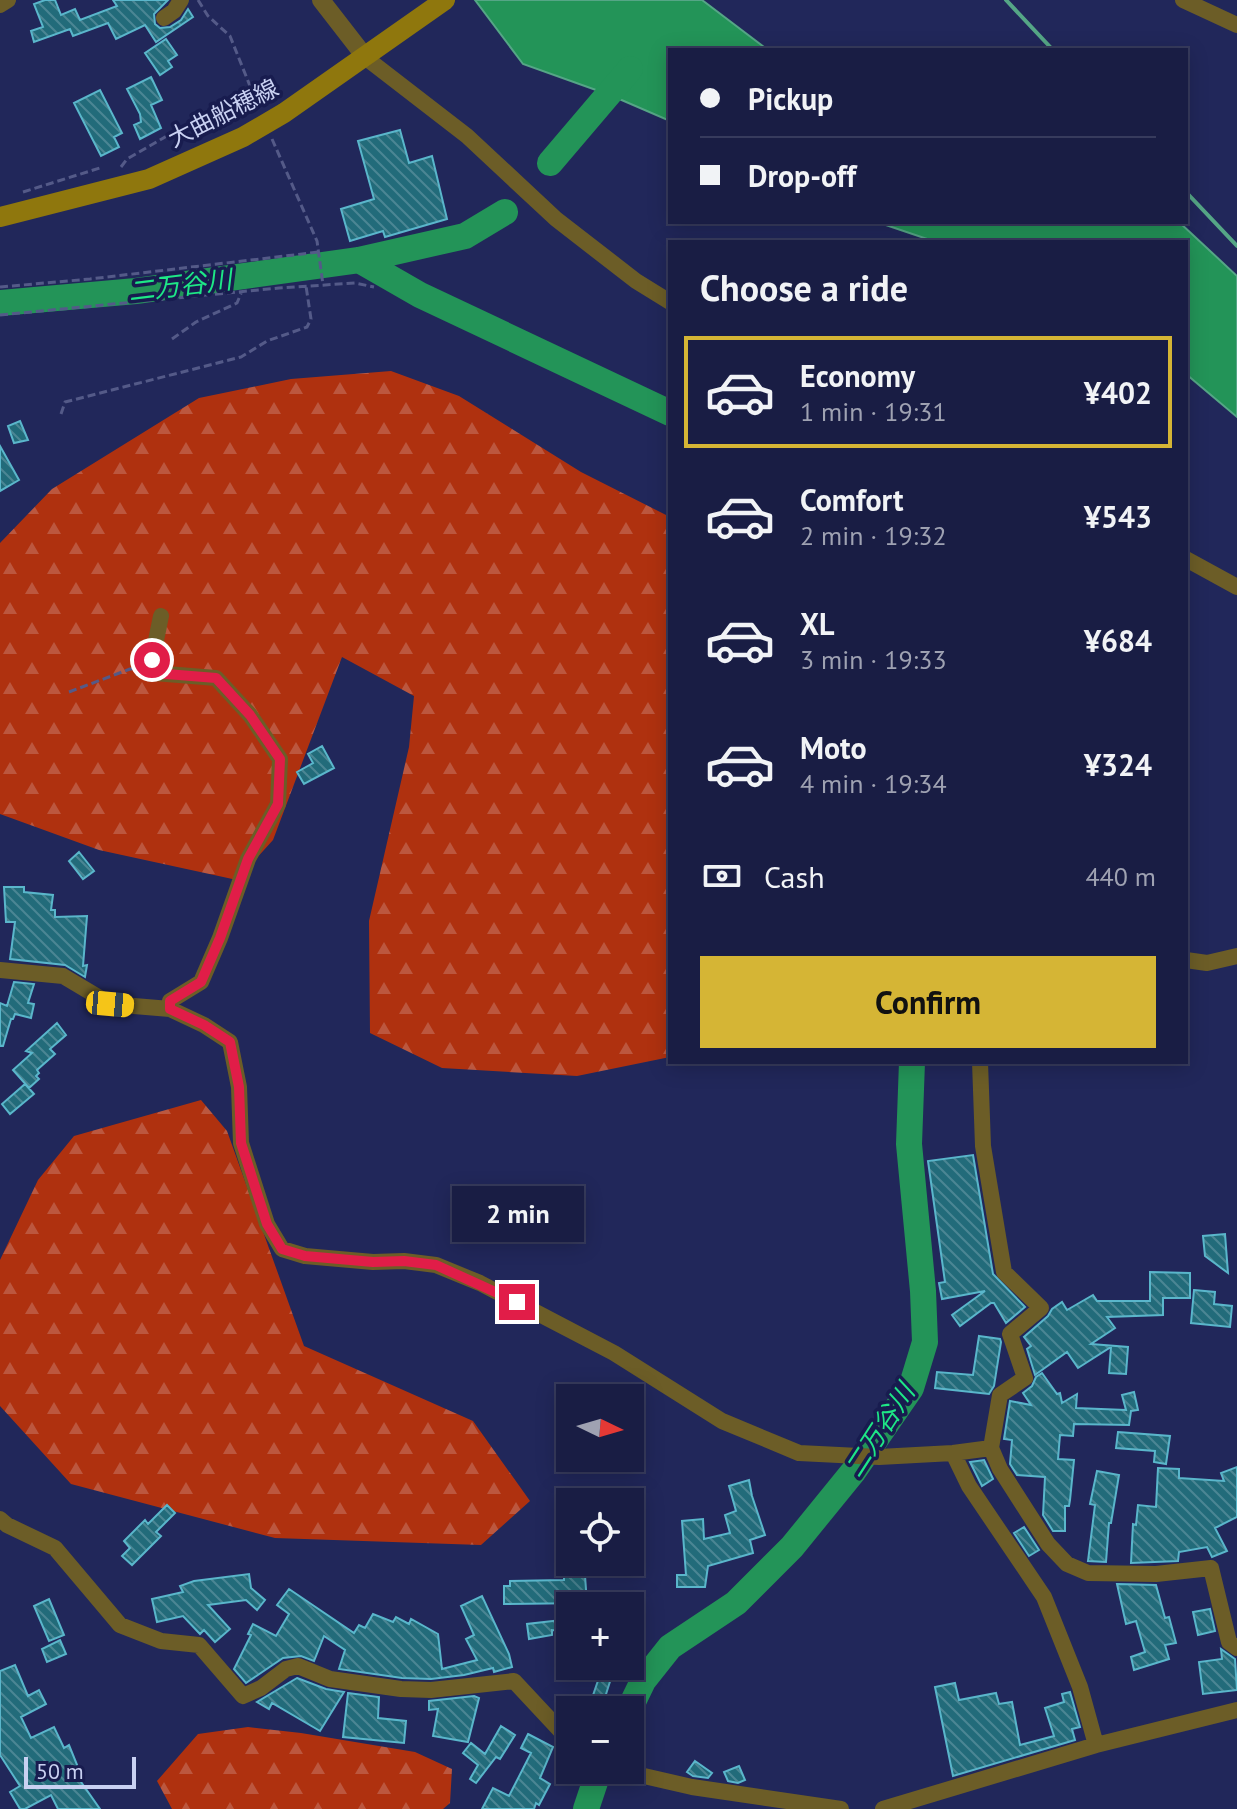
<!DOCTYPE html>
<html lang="en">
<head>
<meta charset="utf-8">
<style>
	body { margin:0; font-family:"PT Sans","Noto Sans JP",sans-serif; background:#22264b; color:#f1f3f6; height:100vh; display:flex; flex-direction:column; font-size:30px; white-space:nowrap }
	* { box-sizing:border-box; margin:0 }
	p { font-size:26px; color:#9fa2b2 }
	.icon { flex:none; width:44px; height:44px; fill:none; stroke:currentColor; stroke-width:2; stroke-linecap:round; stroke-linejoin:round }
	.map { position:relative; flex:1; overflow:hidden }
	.sheet { position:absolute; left:668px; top:240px; width:520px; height:824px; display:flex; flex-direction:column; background:#191d44; border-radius:0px; box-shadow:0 4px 20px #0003,0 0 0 2px #373b5d }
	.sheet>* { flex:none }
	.banner { position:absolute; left:668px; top:48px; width:520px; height:176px; border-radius:0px; box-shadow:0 4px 20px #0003,0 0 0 2px #373b5d; display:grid; align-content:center; height:176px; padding:0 32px; background:#191d44 }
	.needle { width:52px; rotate:95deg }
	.buttons { position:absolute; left:556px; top:1384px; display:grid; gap:16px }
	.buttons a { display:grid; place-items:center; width:88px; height:88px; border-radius:0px; background:#191d44; box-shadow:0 4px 20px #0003,0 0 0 2px #373b5d; font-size:40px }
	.scale { position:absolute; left:24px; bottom:20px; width:112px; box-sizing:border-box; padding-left:8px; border:4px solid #c9d1f2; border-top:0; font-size:22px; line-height:28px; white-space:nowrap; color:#c9d1f2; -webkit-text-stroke:6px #181c4f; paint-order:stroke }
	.end { position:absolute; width:36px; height:36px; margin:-18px; border:10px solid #e11d48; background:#fff; box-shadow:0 0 0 4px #fff }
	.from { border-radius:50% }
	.bubble { position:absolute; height:56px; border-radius:0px; background:#191d44; box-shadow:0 4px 20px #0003,0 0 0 2px #373b5d; font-size:26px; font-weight:700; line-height:56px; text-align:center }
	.car { position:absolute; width:24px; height:48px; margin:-24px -12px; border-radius:10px; box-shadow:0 0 6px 2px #0007; background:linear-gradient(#f5c518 24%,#345 0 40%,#f5c518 0 76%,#345 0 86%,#f5c518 0) }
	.banner b { display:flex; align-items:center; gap:28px; height:76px; font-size:30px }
	.banner b+b { border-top:2px solid #373b5d }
	.banner i { width:20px; height:20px; background:#f1f3f6 }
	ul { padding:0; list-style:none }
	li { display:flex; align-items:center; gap:24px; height:112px; margin:0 16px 12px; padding:0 16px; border:4px solid transparent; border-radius:0px }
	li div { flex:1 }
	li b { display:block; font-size:30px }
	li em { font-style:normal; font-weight:700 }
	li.on { border-color:#d5b535 }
	li>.icon { width:72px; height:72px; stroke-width:1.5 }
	h2 { padding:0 32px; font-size:36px; line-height:96px }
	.pay { display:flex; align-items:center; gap:20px; height:88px; padding:0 32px; font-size:30px }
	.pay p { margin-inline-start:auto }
	.primary-button { display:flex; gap:16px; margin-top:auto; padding:16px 32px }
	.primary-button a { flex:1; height:92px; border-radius:0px; background:#d5b535; color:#111; font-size:32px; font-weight:700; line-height:92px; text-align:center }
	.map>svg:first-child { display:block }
	.forest { fill:url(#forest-firs) }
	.water { fill:#239458; stroke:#55a686; stroke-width:2 }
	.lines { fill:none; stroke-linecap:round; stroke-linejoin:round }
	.stream { stroke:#55a686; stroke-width:4 }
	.river { stroke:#239458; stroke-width:26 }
	.building { fill:url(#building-back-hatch); stroke:#5ab6cb; stroke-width:2 }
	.path { stroke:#545a88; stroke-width:3; stroke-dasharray:8 4; stroke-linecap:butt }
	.minor { stroke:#6c5d27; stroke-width:16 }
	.tertiary { stroke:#6c5d27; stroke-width:18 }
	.secondary { stroke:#8f770d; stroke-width:20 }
	.route { stroke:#e11d48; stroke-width:10 }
	.labels { text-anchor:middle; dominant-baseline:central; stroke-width:7; stroke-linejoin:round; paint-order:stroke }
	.street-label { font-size:24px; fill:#c9d1f2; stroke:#181c4f }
	.water-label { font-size:26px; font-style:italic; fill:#1ee786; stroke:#181c4f }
</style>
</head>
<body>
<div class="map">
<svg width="1237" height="1809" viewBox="0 0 1237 1809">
	<defs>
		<pattern id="forest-firs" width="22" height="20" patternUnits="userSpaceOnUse" patternTransform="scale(2)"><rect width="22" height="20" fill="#af310f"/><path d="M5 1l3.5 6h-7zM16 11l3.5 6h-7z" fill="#bc573e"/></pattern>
		<pattern id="building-back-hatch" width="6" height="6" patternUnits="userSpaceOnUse" patternTransform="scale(2)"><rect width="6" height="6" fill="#226b7a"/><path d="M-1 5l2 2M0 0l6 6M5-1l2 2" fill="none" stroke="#4b8694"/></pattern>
	</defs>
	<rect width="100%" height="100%" fill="#21275a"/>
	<path class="forest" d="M391,371L459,396L581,472L670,517V1057L577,1076L442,1068L370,1033L369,921L409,747L414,696L342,657L273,840L237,880L99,850L0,814V543L52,489L199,398L291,379Z
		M201,1100L227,1131L304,1346L473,1421L530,1501L481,1545L275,1538L71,1484L0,1406V1260L38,1180L74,1136Z
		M248,1727L301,1733L415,1752L452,1769L450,1803L443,1809H172L157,1781L198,1734Z"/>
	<path class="water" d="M475,0H702L768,50H670V121L610,95L523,64Z
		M877,222H1179L1237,276V417L1186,374V242H936Z"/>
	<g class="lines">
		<path class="stream" d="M1006,0L1053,50
			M1186,192L1237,246"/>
		<path class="river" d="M550,163L630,69
			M359,260L420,295L670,413
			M0,303L136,291L359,260L465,236L505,212
			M629,1710L643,1681L670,1647L736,1603L792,1547L853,1472L911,1388L925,1342L923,1291L909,1144L912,1062
			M586,1809L599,1770"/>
	</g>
	<path class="building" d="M45,0H55L61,15L75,9L80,20L117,6L113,0H168L154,14L155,24L160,28L170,27L181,20L188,9L193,17L156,42L145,25L116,39L108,23L73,36L70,29L34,42L31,31L43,27L34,4Z
		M166,39L177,55L168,61L172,67L160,75L145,53Z
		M151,77L162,100L151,105L161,128L140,139L134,125L141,122L140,114L127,89Z
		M100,90L122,133L114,137L119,147L101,156L74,103Z
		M400,130L409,163L432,156L447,219L385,237L383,231L350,241L341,209L374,199L358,141Z
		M20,421L28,440L14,443L8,426Z
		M0,446L19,480L0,491Z
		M322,746L334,768L304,784L297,772L313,763L308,754Z
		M79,852L94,871L83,879L69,861Z
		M4,887H24V892L53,895L51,910H55V917L87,916L83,966L87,965L85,977L65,965L10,959L15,922H6Z
		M14,982L34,984L28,1003L34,1004L31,1018L15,1014L13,1019H11L3,1046H0V1003L7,1006Z
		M57,1023L66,1035L50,1049L55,1054L37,1070L39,1073L36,1076L39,1079L29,1088L13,1070L32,1053L26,1051Z
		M25,1084L34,1094L10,1114L2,1104Z
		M973,1155L993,1274L1025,1307L1006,1323L994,1303H991L960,1326L952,1315L985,1291L942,1299L939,1283L945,1282L928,1161Z
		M1225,1234L1228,1273L1205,1256L1203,1236Z
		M1150,1272L1190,1273V1298H1163V1315L1107,1317L1115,1328L1091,1344L1128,1347L1126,1374L1109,1373L1111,1347L1078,1368L1067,1352L1035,1375L1027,1349L1031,1346L1024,1337L1048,1316L1052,1309L1062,1302L1067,1310L1093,1295L1097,1301H1150Z
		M1194,1290L1215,1292L1214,1304L1232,1306L1230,1327L1191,1323Z
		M979,1336L1000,1339L1001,1342L994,1386L989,1394L935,1388L937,1372L973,1375Z
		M1042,1373L1057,1394L1060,1393L1062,1403L1077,1394L1076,1408L1126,1410L1122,1395L1134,1392L1138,1410L1131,1411L1129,1425L1074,1424L1073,1436L1060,1435L1058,1459L1074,1460L1070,1500L1069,1506H1065V1531H1053L1043,1515L1045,1477L1017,1475L1010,1464L1012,1440L1004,1439L1010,1401L1031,1405L1023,1393L1032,1386L1036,1377Z
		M1118,1432L1170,1436L1166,1464L1154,1462L1155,1451L1116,1448Z
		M984,1460L993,1479L982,1486L970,1462Z
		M1237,1467V1517L1215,1528L1227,1551L1212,1557L1207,1547L1179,1552L1178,1561L1131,1563L1133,1524L1136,1525L1138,1505L1156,1507L1158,1468L1179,1469V1478L1224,1481L1221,1473Z
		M1097,1471L1119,1475L1111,1523H1109L1106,1562L1088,1561L1095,1505L1090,1504Z
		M749,1480L752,1496L765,1535L750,1540L753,1553L708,1566L705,1587H677V1575H686L682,1521L703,1519L704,1539L730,1533L725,1515L736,1511L729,1486Z
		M167,1505L175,1513L156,1532L161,1536L132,1565L122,1556L130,1548L124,1541L145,1520L148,1524Z
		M1024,1527L1039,1550L1029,1556L1014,1533Z
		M568,1562H584L587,1603L504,1604V1586H510V1581L564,1580V1572L569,1571Z
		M249,1574L251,1588L265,1600L257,1610L246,1600L208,1605L230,1629L215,1642L204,1630L200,1634L183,1616L157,1622L152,1599L183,1592L180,1586L194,1581Z
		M1117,1584L1156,1585L1165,1618L1169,1617L1176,1643L1165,1645L1169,1659L1134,1670L1131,1657L1145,1652L1136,1621L1126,1624Z
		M289,1589L354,1633L359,1625L365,1628L373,1614L393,1622L396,1617L409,1624L411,1619L438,1634L442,1669L477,1660L466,1639L474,1635L461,1606L482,1596L509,1654L512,1667L494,1672L493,1668L464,1675L431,1679L402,1678L339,1669L345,1650L324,1636L314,1661L301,1656L283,1658L246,1683L234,1669L251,1635L248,1634L253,1624L276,1636L289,1614L277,1605Z
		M49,1599L64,1635L49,1641L34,1606Z
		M1210,1609L1215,1631L1198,1635L1193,1612Z
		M570,1619V1632L552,1630V1635L529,1639L527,1624Z
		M60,1640L66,1654L47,1662L42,1649Z
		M1221,1649L1235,1659L1237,1690L1203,1694L1199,1662L1222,1659Z
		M15,1665L28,1696L39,1690L46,1704L21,1717L31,1738L54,1727L64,1748L69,1745L82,1777L79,1779L100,1809H58L51,1795L25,1809H20L10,1792L20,1786L0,1755V1671Z
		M602,1669L613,1672L601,1710H588Z
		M297,1678L326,1689L344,1692L320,1731L272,1703L269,1709L257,1702Z
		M955,1683L959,1700L996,1693L999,1704L1012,1702L1020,1745L1054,1736L1045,1708L1064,1702L1062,1694L1070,1692L1080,1727L1072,1729L1075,1740L953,1776L935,1687Z
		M348,1693L379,1697L378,1718L406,1721L404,1743L343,1737Z
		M474,1696L479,1698L468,1742L433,1736L438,1709L429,1710V1701Z
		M501,1726L515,1735L500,1759L496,1757L476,1783L470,1779L478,1765L463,1753L471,1743L485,1754Z
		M528,1734L553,1747L540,1778L550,1784L539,1805L536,1803L534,1809H482L493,1788L509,1796L531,1753L521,1748Z
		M695,1761L712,1773L708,1778L693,1776L687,1772Z
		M739,1766L745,1780L738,1783L728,1781L724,1772Z"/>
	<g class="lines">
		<path class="path" d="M198,0L208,16L230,36L258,106
			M272,139L317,241L323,285
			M121,167L127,159L250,88
			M23,192L103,167
			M0,287L90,279L319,252
			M0,315L279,288L355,283L374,287
			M172,339L196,322L237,303L242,291
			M61,414L65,402L241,357L267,341L307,327L311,319L306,286
			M69,692L130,669H137"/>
		<path class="minor" d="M1183,0L1237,25
			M0,5L8,0
			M164,18L174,11L181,0
			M366,58L467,136L556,219L636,281L670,302
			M1186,559L1237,587
			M161,616L152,660L154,673L216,678L250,715L280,759L278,804L248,859L220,938L201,982L170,1001V1009
			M1186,960L1207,963L1237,956
			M0,970L63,976L110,1004L170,1009L204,1025L230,1042L239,1087L241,1143L267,1224L282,1249L305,1256L373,1262L404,1261L436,1265L480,1283L614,1353L722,1421L799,1453L879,1457L953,1453L991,1448
			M980,1062L983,1146L1004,1272L1041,1308L1010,1334L1025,1378L1000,1395L991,1448L1000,1469L1048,1544L1067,1564L1088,1573L1156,1574L1211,1568L1229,1642L1237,1648
			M953,1453L969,1486L1044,1597L1080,1687L1096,1745
			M0,1519L7,1525L55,1548L120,1625L161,1641L199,1645L243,1696L261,1688L286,1669L298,1666L330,1679L401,1689L431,1690L514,1681L570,1741
			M618,1770L692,1787L841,1809
			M883,1809L1096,1745L1237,1710"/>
		<path class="tertiary" d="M321,0L366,58"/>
		<path class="secondary" d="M0,217L149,179L243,137L284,113L445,0"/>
	</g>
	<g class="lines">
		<path class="route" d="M152,660L154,673L216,678L250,715L280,759L278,804L248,859L220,938L201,982L170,1001V1009L204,1025L230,1042L239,1087L241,1143L267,1224L282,1249L305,1256L373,1262L404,1261L436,1265L517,1302"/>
	</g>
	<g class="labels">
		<g class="street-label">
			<text transform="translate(223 113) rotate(-27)">大曲船穂線</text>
		</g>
		<g class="water-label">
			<text transform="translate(180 285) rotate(-7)">二万谷川</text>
			<text transform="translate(879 1430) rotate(-57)">二万谷川</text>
		</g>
	</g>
</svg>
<div class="buttons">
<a><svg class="needle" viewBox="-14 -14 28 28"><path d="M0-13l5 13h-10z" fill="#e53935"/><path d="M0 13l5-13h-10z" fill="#9fa2b2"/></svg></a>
<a><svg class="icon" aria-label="locate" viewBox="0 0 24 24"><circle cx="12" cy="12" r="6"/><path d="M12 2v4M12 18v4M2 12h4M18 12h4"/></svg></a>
<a>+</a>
<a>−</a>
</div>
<div class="scale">50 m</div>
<i class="end from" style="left:152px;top:660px"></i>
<i class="end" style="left:517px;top:1302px"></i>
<div class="bubble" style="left:452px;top:1186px;width:132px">2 min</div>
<i class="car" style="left:110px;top:1004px;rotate:95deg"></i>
<div class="banner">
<b><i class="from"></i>Pickup</b>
<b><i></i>Drop-off</b>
</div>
<section class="sheet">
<h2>Choose a ride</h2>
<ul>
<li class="on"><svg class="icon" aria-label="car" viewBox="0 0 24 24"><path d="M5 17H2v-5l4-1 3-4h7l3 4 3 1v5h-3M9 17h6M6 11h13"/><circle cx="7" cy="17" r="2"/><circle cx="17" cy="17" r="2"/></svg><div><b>Economy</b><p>1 min · 19:31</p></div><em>¥402</em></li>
<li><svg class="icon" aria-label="car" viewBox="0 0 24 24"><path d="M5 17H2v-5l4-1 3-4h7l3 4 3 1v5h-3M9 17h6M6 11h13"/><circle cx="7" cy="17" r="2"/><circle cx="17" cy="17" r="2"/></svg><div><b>Comfort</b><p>2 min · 19:32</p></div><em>¥543</em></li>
<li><svg class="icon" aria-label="car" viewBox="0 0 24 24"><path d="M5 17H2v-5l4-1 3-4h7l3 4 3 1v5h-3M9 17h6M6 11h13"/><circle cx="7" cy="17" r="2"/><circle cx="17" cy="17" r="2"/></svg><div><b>XL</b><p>3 min · 19:33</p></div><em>¥684</em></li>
<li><svg class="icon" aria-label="car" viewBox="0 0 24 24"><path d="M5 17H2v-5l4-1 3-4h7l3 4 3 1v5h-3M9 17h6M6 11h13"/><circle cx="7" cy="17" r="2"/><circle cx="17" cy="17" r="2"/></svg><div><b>Moto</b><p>4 min · 19:34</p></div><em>¥324</em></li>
</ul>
<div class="pay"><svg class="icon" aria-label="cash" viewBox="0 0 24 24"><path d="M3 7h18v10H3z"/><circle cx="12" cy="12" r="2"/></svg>Cash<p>440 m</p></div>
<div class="primary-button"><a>Confirm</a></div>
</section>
</div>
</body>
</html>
